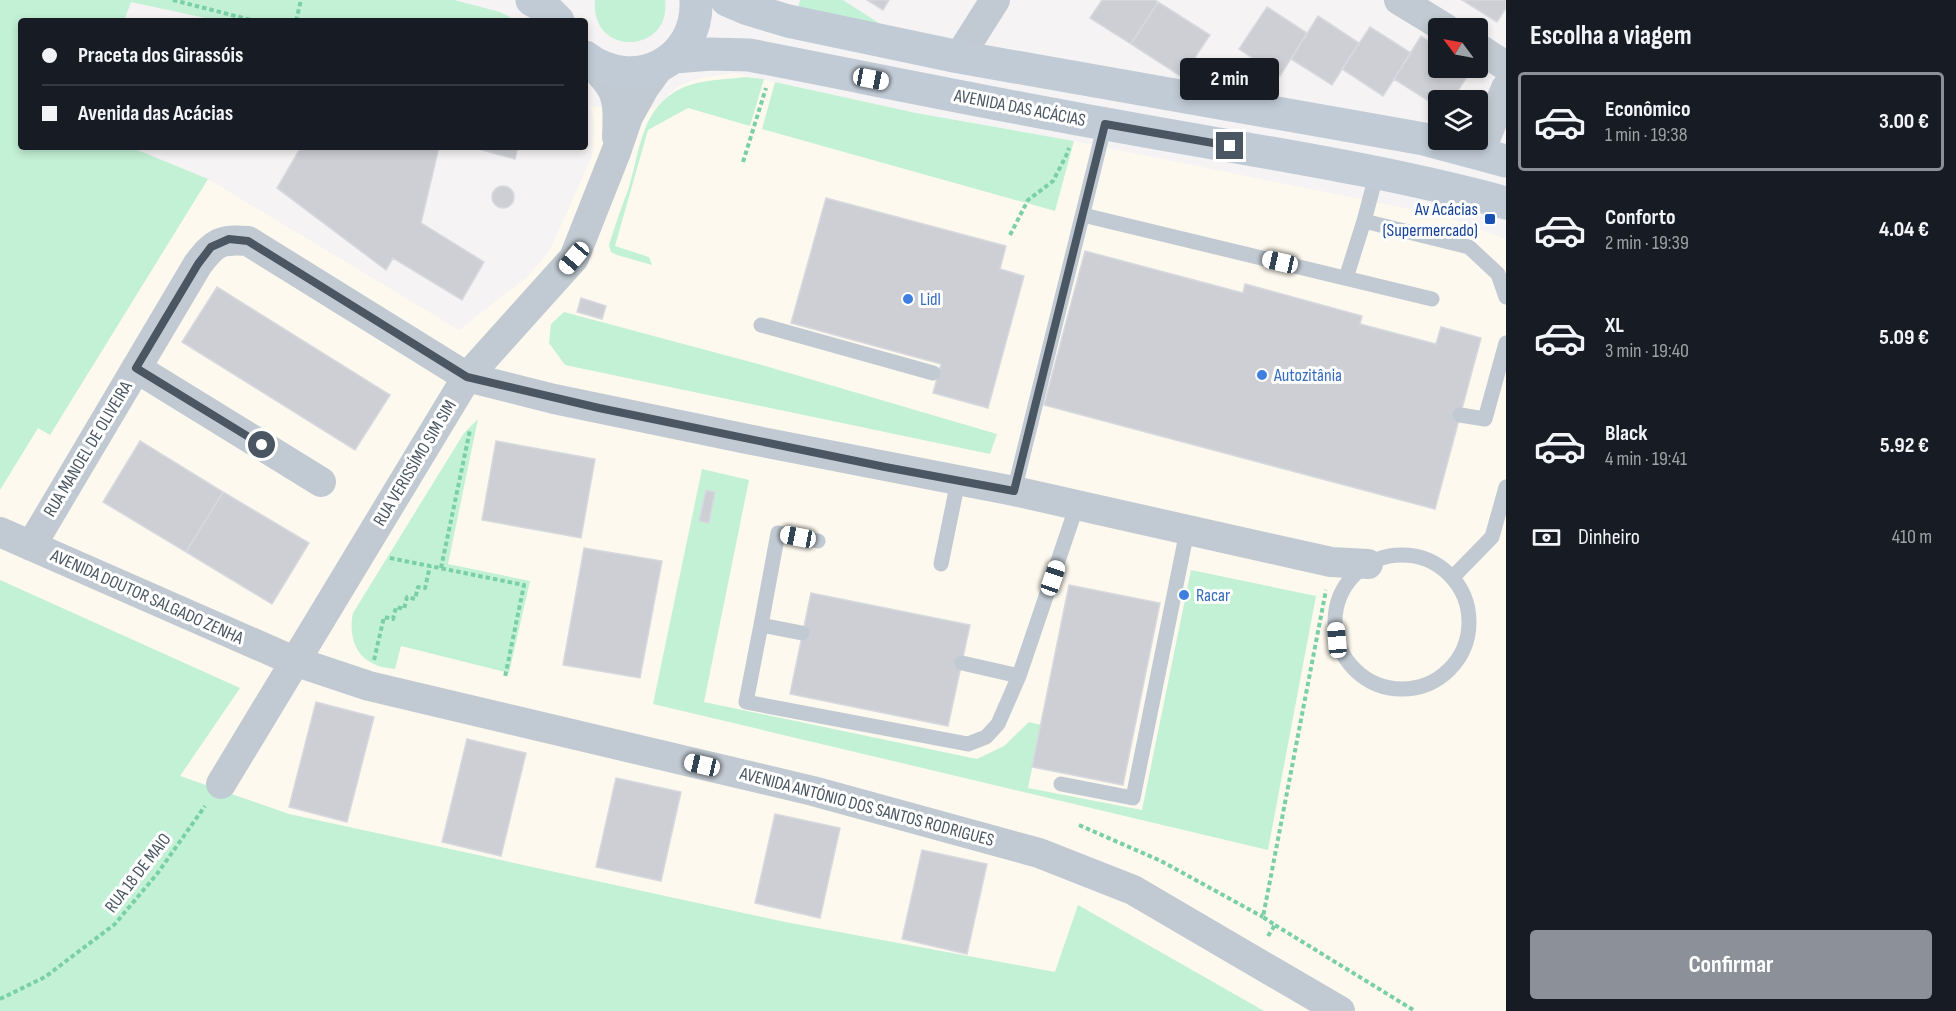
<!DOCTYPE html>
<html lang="pt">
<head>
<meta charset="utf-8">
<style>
	body { margin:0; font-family:"Sofia Sans Condensed",sans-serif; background:#242831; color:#f1f3f6; height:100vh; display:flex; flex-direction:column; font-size:22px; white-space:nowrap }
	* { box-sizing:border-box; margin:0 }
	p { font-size:20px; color:#9ea1a6 }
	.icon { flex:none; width:33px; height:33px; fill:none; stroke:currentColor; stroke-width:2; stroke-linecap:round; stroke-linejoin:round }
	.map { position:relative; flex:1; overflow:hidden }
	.panel { display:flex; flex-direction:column; background:#171b24; width:450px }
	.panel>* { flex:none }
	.banner { position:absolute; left:18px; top:18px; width:570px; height:132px; border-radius:6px; box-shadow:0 3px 9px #0003; display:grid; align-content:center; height:132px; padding:0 24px; background:#171b24 }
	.needle { width:39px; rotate:302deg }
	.buttons { position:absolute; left:1428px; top:18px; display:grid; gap:12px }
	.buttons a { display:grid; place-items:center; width:60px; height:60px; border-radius:6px; background:#171b24; box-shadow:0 3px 9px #0003; font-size:30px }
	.end { position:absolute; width:27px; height:27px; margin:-14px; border:8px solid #4a5661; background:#fff; box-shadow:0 0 0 3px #fff }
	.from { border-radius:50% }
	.bubble { position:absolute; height:42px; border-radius:6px; background:#171b24; box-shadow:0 3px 9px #0003; font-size:20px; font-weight:700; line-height:42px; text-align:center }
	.car { position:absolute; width:18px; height:36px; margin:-18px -9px; border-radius:8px; box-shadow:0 0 4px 2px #0007; background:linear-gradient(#fff 24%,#345 0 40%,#fff 0 76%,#345 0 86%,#fff 0) }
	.banner b { display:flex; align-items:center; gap:21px; height:57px; font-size:22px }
	.banner b+b { border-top:2px solid #363941 }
	.banner i { width:15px; height:15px; background:#f1f3f6 }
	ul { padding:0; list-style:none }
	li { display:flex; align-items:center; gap:18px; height:99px; margin:0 12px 9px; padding:0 12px; border:3px solid transparent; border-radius:6px }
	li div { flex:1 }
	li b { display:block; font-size:22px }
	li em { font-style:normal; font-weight:700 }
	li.current { border-color:#8c9099 }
	li>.icon { width:54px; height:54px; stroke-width:1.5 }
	h2 { padding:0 24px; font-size:27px; line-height:72px }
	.pay { display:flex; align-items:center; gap:15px; height:66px; padding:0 24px; font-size:22px }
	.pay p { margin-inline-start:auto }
	.primary-button { display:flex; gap:12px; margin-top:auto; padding:12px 24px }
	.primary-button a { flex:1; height:69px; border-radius:6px; background:#8c9099; color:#fff; font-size:24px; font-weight:700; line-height:69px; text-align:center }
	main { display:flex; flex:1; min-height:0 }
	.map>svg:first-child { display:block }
	.commercial { fill:#fdf9ef }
	.green { fill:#c3f1d5 }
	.building { fill:#cdcfd5; stroke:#d7d9de; stroke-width:1.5 }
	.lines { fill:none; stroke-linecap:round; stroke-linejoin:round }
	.path { stroke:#7ad0a6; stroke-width:4; stroke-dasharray:4.5 3; stroke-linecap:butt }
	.service { stroke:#c1cad2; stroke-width:15 }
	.minor { stroke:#c1cad2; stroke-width:30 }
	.secondary { stroke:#c1cbd6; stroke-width:33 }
	.route { stroke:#4a5661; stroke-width:8 }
	.transit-dot { fill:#1a4fb4; stroke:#fff; stroke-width:2 }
	.shop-dot { fill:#3f7fe0; stroke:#fff; stroke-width:2 }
	.labels { text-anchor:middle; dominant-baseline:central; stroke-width:6; stroke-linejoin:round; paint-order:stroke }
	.street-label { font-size:18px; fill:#4a5661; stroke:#fff }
	.transit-label { font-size:18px; fill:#164399; stroke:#fff; text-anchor:end }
	.shop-label { font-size:18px; fill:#366cbe; stroke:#fff; text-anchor:start }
</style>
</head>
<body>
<main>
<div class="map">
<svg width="1506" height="1011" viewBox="0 0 1506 1011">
	<rect width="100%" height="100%" fill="#f5f3f3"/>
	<path class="commercial" d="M735,73L916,113L1074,141L1444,216L1506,239V1011H1264L1078,905L1055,972L785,922L289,814L180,776L240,688L0,580V489L38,428L50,435L208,179L459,330L527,277L550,250L592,156L594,130L593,116L590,106L654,108L679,85L700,78Z"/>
	<path class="green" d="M0,0H454L500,12L517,21H219L131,2L124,21H21V147H130L208,179L50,435L38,428L0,490Z
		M595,0H665C672,54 590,58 595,0Z
		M800,0H843L885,27L798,9Z
		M746,77L764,79L750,126L688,108L648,130L615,246L649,257L652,265L617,255L611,252L609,245C615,225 622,206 629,187C639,154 641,113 673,93C694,79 722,80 746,77Z
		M775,82L916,113L1074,141L1055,211L762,129Z
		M564,312L762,365L997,434L990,454L565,365L549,343L551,324Z
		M478,419L448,564L530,581L509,673L401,646L395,669C388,668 378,667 372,663C353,654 349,631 353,613L464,433Z
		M702,469L749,480L704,702L977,759L1004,746L1029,722L1041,725L1028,788L1142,810L1191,570L1316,596L1268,850L653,704Z
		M0,580L240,688L180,776L289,814L785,922L1055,972L1078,905L1264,1011H0Z"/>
	<path class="building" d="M867,0H889L883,10Z
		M1102,0H1155L1158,2L1131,44L1090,18Z
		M1462,0H1506V8L1497,22Z
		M1158,2L1210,35L1182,77L1131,44Z
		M1267,7L1307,33L1280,76L1239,49Z
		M1318,16L1359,43L1332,85L1291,59Z
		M1370,27L1411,53L1383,96L1342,69Z
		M1421,36L1438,48V68H1469L1472,69L1452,100H1438V107L1394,79Z
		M301,147H439L421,223L484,262L462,300L393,258L386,270L277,188Z
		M471,147H518L515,159Z
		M492 197a11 11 0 1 1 22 0a11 11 0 1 1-22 0Z
		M826,198L1006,246L1000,269L1024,276L988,408L933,393L941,364L791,323Z
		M1085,251L1243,293L1245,284L1362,316L1360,324L1436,344L1441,327L1481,338L1435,509L1044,405Z
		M217,287L390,395L355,450L182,342Z
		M581,298L606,306L602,319L577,312Z
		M140,441L223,492L186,552L103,502Z
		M496,441L595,459L581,538L482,520Z
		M706,490L715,492L709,523L699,521Z
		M223,492L309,543L272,604L186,552Z
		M584,548L662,561L640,678L563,665Z
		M1069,585L1160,603L1123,785L1032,767Z
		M811,593L970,625L948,726L790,694Z
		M316,702L374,717L347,822L289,807Z
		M467,739L526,753L501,856L442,842Z
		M616,778L681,792L661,881L596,867Z
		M775,814L840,828L820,918L755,903Z
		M922,850L987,864L967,954L902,939Z"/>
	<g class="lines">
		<path class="path" d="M173,0L255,21
			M296,21L301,0
			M743,162L766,88
			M1010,235L1028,200L1053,181L1066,156L1069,148
			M390,558L524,585L505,677
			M441,568L470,430
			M374,660L384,617L393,619L396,607L404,609L407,597L415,599L418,587L425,588L430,566
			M1079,825L1161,861L1263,917
			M1275,925L1415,1011
			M1268,936L1275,925L1263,917L1326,590
			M0,999L45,977L115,924L157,874L205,806"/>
		<path class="service" d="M1083,215L1432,299
			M1364,221L1377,172
			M1346,278L1364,221L1469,247L1498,274L1506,297
			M761,325L933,373
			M1460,415L1485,419L1506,343
			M1014,491L1105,124
			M1335 622a67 67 0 1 1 134 0a67 67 0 1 1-134 0Z
			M941,564L958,481
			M1453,577L1492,537L1506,487
			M761,625L746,702L968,744L986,737L998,724L1019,676
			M802,633L761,625L778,533L818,541
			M962,663L1019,676L1077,505
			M1061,784L1133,798L1187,531"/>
		<path class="minor" d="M1399,0L1445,28
			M1478,48L1506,66
			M959,57L995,0
			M585,58C617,88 619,94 617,137
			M1479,154L1506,88
			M136,368L321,482
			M0,532L294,661L369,686L813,791L1039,853L1133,890L1340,1011
			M31,546L198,264C215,242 220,239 248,241L467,377L554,399L752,440L1014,491L1331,562L1368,564
			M221,784L467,377L574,258L616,152L628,117L644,88L660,66"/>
		<path class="secondary" d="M532,0L543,6L558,21
			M727,0L748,9L788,21L959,57L1424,139L1506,161
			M585,57C634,94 699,62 696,0
			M674,57L711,54L749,55C868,78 987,103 1106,124C1240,149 1374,167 1506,203"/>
	</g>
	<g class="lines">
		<path class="route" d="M262,445L136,368L198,264L211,247L229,239L248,241L467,377L599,408L885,467L1014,491L1105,124L1230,146"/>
	</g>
	<rect class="transit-dot" x="1484" y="213" width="12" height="12" rx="3"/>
	<g class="shop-dot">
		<circle cx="908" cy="299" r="6"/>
		<circle cx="1262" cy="375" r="6"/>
		<circle cx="1184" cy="595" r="6"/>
	</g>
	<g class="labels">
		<g class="street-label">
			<text transform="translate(1020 108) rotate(11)">AVENIDA DAS ACÁCIAS</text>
			<text transform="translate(88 449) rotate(-59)">RUA MANOEL DE OLIVEIRA</text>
			<text transform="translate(415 463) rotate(-59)">RUA VERISSÍMO SIM SIM</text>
			<text transform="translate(147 597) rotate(24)">AVENIDA DOUTOR SALGADO ZENHA</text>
			<text transform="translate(867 807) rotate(15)">AVENIDA ANTÓNIO DOS SANTOS RODRIGUES</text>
			<text transform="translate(138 873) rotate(-52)">RUA 18 DE MAIO</text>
		</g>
		<g class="transit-label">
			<text x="1478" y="209">Av Acácias<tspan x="1478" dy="21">(Supermercado)</tspan></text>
		</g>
		<g class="shop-label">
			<text x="920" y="299">Lidl</text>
			<text x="1274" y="375">Autozitânia</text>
			<text x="1196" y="595">Racar</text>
		</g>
	</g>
</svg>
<div class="buttons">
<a><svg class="needle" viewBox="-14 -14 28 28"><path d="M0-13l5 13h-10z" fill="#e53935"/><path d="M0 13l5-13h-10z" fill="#9ea1a6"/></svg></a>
<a><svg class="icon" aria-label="layers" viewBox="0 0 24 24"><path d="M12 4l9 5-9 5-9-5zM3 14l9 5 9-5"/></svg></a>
</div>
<i class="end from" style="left:262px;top:445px"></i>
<i class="end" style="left:1230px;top:146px"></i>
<div class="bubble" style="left:1180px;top:58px;width:99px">2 min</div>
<i class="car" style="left:871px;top:79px;rotate:101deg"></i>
<i class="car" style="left:574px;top:258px;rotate:220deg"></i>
<i class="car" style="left:1280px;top:262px;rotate:283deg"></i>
<i class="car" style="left:798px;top:537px;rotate:281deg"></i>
<i class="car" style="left:1053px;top:578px;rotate:19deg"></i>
<i class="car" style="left:1337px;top:640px;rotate:355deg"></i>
<i class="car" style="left:702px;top:765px;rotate:283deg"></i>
<div class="banner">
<b><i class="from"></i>Praceta dos Girassóis</b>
<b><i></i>Avenida das Acácias</b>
</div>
</div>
<section class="panel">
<h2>Escolha a viagem</h2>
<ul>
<li class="current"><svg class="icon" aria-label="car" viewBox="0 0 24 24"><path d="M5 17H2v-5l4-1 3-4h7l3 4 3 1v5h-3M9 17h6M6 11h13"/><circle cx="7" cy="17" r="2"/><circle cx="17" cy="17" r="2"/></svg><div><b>Econômico</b><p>1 min · 19:38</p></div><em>3.00 €</em></li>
<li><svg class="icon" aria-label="car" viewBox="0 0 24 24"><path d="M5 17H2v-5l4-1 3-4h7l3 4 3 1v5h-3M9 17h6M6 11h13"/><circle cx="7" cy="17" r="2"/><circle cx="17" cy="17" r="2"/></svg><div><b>Conforto</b><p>2 min · 19:39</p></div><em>4.04 €</em></li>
<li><svg class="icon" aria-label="car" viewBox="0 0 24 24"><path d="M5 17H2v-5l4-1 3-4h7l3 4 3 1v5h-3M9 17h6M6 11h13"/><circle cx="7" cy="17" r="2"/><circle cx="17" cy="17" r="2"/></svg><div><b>XL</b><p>3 min · 19:40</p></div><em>5.09 €</em></li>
<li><svg class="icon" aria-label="car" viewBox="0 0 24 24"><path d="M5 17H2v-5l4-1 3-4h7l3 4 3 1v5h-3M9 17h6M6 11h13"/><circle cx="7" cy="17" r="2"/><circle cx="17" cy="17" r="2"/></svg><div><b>Black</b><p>4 min · 19:41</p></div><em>5.92 €</em></li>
</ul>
<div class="pay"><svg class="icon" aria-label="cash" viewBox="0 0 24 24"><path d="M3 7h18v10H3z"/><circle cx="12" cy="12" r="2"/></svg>Dinheiro<p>410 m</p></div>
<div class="primary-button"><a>Confirmar</a></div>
</section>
</main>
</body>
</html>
